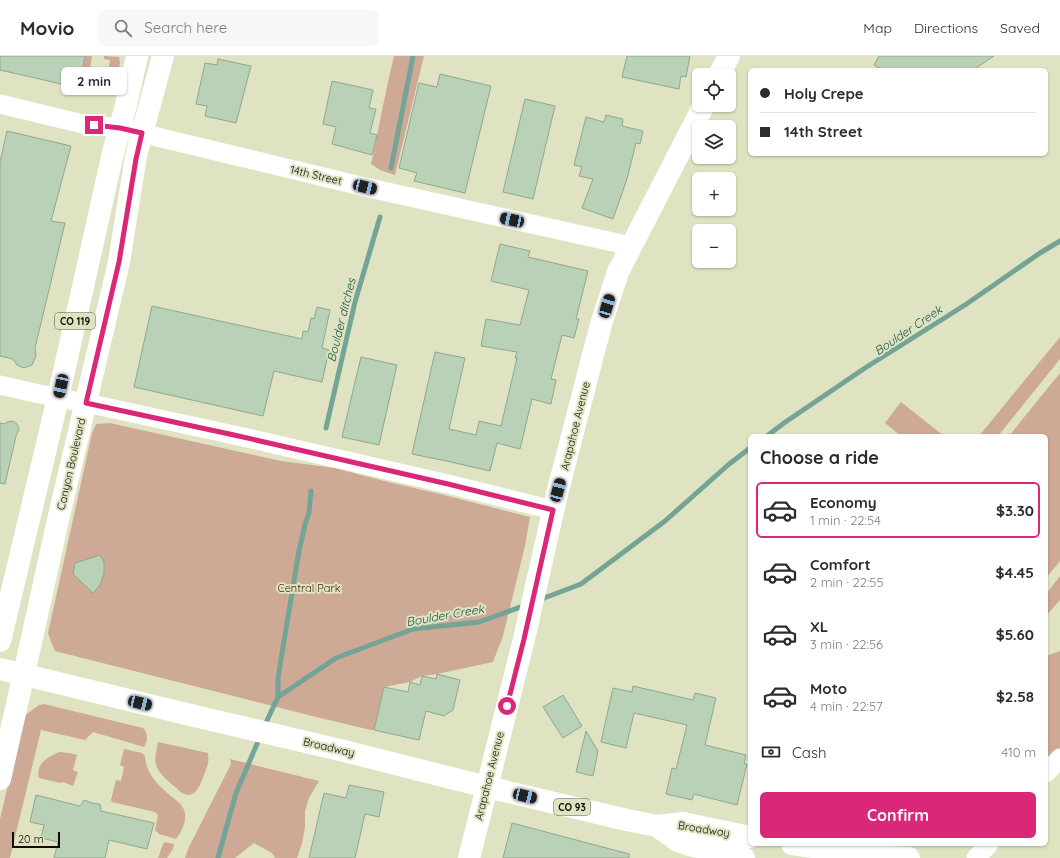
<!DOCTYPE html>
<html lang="en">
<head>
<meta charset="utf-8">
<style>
	body { margin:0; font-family:Quicksand,sans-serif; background:#f7f7f7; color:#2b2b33; height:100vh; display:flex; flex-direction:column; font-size:15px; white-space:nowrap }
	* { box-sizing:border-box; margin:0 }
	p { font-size:13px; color:#7c7c81 }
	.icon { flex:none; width:22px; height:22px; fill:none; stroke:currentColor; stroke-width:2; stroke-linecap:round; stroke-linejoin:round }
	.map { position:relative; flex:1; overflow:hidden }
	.details { position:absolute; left:748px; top:378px; width:300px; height:412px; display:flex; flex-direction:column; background:#fff; border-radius:6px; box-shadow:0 1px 3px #0004 }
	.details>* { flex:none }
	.hud { position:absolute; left:748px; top:12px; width:300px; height:88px; border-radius:6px; box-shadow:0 1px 3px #0004; display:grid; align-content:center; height:88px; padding:0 12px; background:#fff }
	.fabs { position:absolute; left:692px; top:12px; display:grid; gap:8px }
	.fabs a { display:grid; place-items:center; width:44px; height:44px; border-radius:6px; background:#fff; box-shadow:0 1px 3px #0004; font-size:20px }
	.scale { position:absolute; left:12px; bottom:10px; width:48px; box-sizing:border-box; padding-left:4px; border:2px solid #0e0f05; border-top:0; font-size:11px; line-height:14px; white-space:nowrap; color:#0e0f05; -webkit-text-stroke:3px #e0e3c2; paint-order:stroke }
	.end { position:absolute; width:18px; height:18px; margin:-9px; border:5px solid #db2777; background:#fff; box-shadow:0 0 0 2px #fff }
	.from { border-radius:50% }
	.bubble { position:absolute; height:28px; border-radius:6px; background:#fff; box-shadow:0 1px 3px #0004; font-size:13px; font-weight:800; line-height:28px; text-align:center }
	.car { position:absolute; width:12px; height:24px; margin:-12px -6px; border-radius:5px; box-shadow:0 0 3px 1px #0007; background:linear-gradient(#222 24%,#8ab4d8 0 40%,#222 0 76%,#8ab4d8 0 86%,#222 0) }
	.hud b { display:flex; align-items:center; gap:14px; height:38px; font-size:15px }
	.hud b+b { border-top:1px solid #e1e1e2 }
	.hud i { width:10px; height:10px; background:#2b2b33 }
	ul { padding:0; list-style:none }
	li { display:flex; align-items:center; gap:12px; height:56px; margin:0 8px 6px; padding:0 4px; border:2px solid transparent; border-radius:6px }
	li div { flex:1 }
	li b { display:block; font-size:15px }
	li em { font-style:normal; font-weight:800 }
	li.on { border-color:#db2777 }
	li>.icon { width:36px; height:36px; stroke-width:1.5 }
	h2 { padding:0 12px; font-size:18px; line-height:48px }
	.pay { display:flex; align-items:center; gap:10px; height:44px; padding:0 12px; font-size:15px }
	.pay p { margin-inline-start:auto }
	.primary-button { display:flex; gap:8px; margin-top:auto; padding:8px 12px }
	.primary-button a { flex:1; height:46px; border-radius:6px; background:#db2777; color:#fff; font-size:16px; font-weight:800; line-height:46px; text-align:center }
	header { display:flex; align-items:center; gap:24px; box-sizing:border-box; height:56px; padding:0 20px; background:#fff; border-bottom:1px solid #e1e1e2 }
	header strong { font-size:19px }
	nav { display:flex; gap:22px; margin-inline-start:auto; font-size:14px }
	.search { width:280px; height:36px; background:#f7f7f7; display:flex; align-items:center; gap:10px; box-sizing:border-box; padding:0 14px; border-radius:6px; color:#7c7c81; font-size:15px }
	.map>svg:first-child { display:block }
	.green { fill:#cda996 }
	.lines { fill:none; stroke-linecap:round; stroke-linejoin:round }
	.stream { stroke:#74a496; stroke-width:5 }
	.building { fill:#b9d1b7; stroke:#90a78e }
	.minor { stroke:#fff; stroke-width:19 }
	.tertiary { stroke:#fff; stroke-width:22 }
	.secondary { stroke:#fff; stroke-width:22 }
	.primary { stroke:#fff; stroke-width:22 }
	.route { stroke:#db2777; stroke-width:5 }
	.labels { text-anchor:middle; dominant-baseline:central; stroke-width:4; stroke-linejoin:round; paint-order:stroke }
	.shield { fill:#e0e3c2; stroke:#4d4f3e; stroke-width:1 }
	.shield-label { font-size:10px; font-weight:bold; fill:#0e0f05 }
	.street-label { font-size:11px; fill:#0e0f05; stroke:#e0e3c2 }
	.park-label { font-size:11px; fill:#441e06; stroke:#e0e3c2 }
	.water-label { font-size:12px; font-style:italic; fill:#115244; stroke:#e0e3c2 }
</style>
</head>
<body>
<header>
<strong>Movio</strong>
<div class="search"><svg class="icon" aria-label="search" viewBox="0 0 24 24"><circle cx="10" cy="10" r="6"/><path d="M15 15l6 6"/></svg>Search here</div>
<nav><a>Map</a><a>Directions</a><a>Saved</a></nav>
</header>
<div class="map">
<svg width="1060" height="802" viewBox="0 0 1060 802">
	<rect width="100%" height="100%" fill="#e0e3c2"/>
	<path class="green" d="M85,0H92L89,19L93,20L91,33L79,32Z
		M104,0L119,1L120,7L115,31L99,29L100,22H107L110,4L104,3Z
		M394,0H424L395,119L380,114L371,108C379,72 385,36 394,0Z
		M1060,281V303L998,380H979Z
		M1060,317V505L1046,522V380H1009Z
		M901,346L944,380H901L885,367Z
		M110,367L281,405L335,412L384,425L440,438L530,461L525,490L503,580L493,606L437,618L422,620L410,626L384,631L374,674H371L316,661L55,595L52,588L48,577L92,377L96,368Z
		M1060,520V544L1046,560V538Z
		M1060,595V700L1046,715V600Z
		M44,648L143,672C148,677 148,685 144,691L93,676L85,684L41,674L10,802H0V763L24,660L39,649Z
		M158,686L208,697C208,700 209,704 208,707C206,714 200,733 194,737C190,740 186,739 182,737C175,730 157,718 156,708C154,702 157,693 158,686Z
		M124,693L142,697L145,700C146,719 159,730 172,741C175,743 179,746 181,749C190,759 183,774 176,783L159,778L155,774L158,759L155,756L112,746L111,744L116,724L121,725L124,711L120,709Z
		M59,696L69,697L77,699L73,714L78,716L73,730L63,726L60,727L39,722C35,708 48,701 59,696Z
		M230,703L319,725L309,742L305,755V771L302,787L297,802H275L272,797L254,787L235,802H185L189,791L231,708Z
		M165,786L174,788L173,793L167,802H158L163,788Z"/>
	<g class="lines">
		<path class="stream" d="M391,112L413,0
			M326,372L355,246L380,161
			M767,380L784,367L865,312L965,249L1040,197L1060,185
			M539,544L581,528L665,465L728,409L750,392
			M278,641V623L281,603L299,495L305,468L309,457L311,435
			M264,671L278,641L336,602L413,573L479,566L526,549
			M218,802L236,737L260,681"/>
	</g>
	<path class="building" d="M0,0H85L79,32L0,14Z
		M627,0H690L686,21L681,20L679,33L622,21Z
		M879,0H994L973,14H883L874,9Z
		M218,3L251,10L236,67L205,60L207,50L196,48L205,7L217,9Z
		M440,18L491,30L465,137L414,125L417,117L399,112L419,27L437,31Z
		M332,25L373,34L369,52L376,53L370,77L377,79L372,99L332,88L336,71L323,68Z
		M525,43L555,50L533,143L503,136Z
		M606,59L623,63L622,70L643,75L640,88L636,87L627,123L613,163L582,152L593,123L579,120L582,111L574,109L586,61L604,66Z
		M7,75L71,90L51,165L65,167L35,292L36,300L32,309L24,312L17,309L13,303L0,300V106Z
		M500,188L530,195L528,201L588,215L576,263H579L574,282L562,279L551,323L556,324L551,348L532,343L520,393L497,387L490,415L442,404H441L412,398L435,296L465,302L449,373L476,379L479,365L501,370L517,302H515L517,296L481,290L486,263L520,269L529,234L491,225Z
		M152,250L302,283L303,275L308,276L311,262L314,263L317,251L330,254L322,292L329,294L322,326L274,315L263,360L134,331Z
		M361,301L397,309L379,389L342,381Z
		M13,365L17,368L19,373L16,380L5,428L0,427V367L5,368L7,366Z
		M100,499L104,506V518L100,529L93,537L73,518L75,507Z
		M437,618L460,624L453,654L444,660L426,655L419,684L374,674L384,631L408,636L410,626L420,629L422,620L436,623Z
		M633,630L693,644L695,637L716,642L705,689L746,699L744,708H747L737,749L694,738L692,744L666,738L672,712L676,713L687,669L634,657L626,692L601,686L613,632L632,636Z
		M563,639L582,670L563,682L543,651Z
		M586,675L598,695L593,720L576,716Z
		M349,729L384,736L379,761L365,758L355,802H309L324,737L346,742Z
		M36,739L80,750L84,744L92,747L100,748L101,755L154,767L147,793L109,784L105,802H54L58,786L41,782L44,769L30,766Z
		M512,767L629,798V802H503Z"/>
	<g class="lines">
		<path class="minor" d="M0,48L83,68L120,72L365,131L631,190
			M0,329L35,337L100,350L234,379L448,428L553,454
			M1046,717L1060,702
			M976,802L989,788"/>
		<path class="tertiary" d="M469,802L487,731"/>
		<path class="secondary" d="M719,19L729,0
			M487,731L524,583L558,434L593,299L602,265L618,216L704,49"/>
		<path class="primary" d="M0,585L58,342L113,97L126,49L137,0
			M0,613L199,661L340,694L487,731L627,764L657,770L683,767L750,781
			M0,723L30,591L58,464L119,206L136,100L163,0
			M657,770L678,785L689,789L744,802
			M792,788L874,800L909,802"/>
	</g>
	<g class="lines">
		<path class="route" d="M94,69L120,72L142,77L136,103L119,206L86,347L234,379L448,428L553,454L524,583L507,650"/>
	</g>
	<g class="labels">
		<g class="shield">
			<rect x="55" y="257" width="40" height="16" rx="3"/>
			<rect x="554" y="743" width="36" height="16" rx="3"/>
		</g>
		<g class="shield-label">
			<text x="75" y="265">CO 119</text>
			<text x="572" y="751">CO 93</text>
		</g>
		<g class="street-label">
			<text transform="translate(316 119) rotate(13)">14th Street</text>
			<text transform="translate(575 370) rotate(-76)">Arapahoe Avenue</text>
			<text transform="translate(71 408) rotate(-77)">Canyon Boulevard</text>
			<text transform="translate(329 691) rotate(13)">Broadway</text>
			<text transform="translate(489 720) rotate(-76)">Arapahoe Avenue</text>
			<text transform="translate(704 773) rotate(9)">Broadway</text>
		</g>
		<g class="park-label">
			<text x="309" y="532">Central Park</text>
		</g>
		<g class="water-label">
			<text transform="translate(341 264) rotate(-76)">Boulder ditches</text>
			<text transform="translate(908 274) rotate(-34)">Boulder Creek</text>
			<text transform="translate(445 559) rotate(-10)">Boulder Creek</text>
		</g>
	</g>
</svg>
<div class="fabs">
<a><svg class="icon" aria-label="locate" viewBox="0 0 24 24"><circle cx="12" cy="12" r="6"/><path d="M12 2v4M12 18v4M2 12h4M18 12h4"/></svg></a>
<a><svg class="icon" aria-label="layers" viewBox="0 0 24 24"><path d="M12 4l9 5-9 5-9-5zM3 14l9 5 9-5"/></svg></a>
<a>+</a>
<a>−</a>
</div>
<div class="scale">20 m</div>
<i class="end from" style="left:507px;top:650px"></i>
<i class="end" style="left:94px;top:69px"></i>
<div class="bubble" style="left:61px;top:11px;width:66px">2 min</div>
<i class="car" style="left:365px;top:131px;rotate:103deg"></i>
<i class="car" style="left:512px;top:164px;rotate:282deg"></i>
<i class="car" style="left:607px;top:250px;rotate:17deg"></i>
<i class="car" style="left:61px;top:330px;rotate:192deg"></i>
<i class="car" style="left:558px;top:434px;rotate:15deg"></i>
<i class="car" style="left:140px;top:647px;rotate:103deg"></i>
<i class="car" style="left:525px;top:740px;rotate:103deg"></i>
<div class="hud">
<b><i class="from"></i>Holy Crepe</b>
<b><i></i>14th Street</b>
</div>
<section class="details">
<h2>Choose a ride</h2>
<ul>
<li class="on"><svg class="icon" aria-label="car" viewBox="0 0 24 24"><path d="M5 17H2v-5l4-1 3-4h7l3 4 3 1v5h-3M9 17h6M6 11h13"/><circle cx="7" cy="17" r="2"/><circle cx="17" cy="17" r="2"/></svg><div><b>Economy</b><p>1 min · 22:54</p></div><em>$3.30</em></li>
<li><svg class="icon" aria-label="car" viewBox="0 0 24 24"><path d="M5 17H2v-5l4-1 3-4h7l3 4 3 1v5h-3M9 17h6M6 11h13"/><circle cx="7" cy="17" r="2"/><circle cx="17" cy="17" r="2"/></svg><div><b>Comfort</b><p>2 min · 22:55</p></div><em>$4.45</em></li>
<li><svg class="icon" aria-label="car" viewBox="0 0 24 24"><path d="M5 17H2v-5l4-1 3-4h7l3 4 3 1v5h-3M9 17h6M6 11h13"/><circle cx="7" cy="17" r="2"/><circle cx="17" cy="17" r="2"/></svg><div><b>XL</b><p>3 min · 22:56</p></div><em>$5.60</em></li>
<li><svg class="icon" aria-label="car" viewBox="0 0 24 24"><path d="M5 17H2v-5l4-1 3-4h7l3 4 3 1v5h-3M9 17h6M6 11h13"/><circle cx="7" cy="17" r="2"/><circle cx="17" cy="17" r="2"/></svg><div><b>Moto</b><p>4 min · 22:57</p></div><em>$2.58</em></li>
</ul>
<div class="pay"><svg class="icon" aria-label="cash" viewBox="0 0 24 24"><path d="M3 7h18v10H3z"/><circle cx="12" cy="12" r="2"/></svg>Cash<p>410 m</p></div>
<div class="primary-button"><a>Confirm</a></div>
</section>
</div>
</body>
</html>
